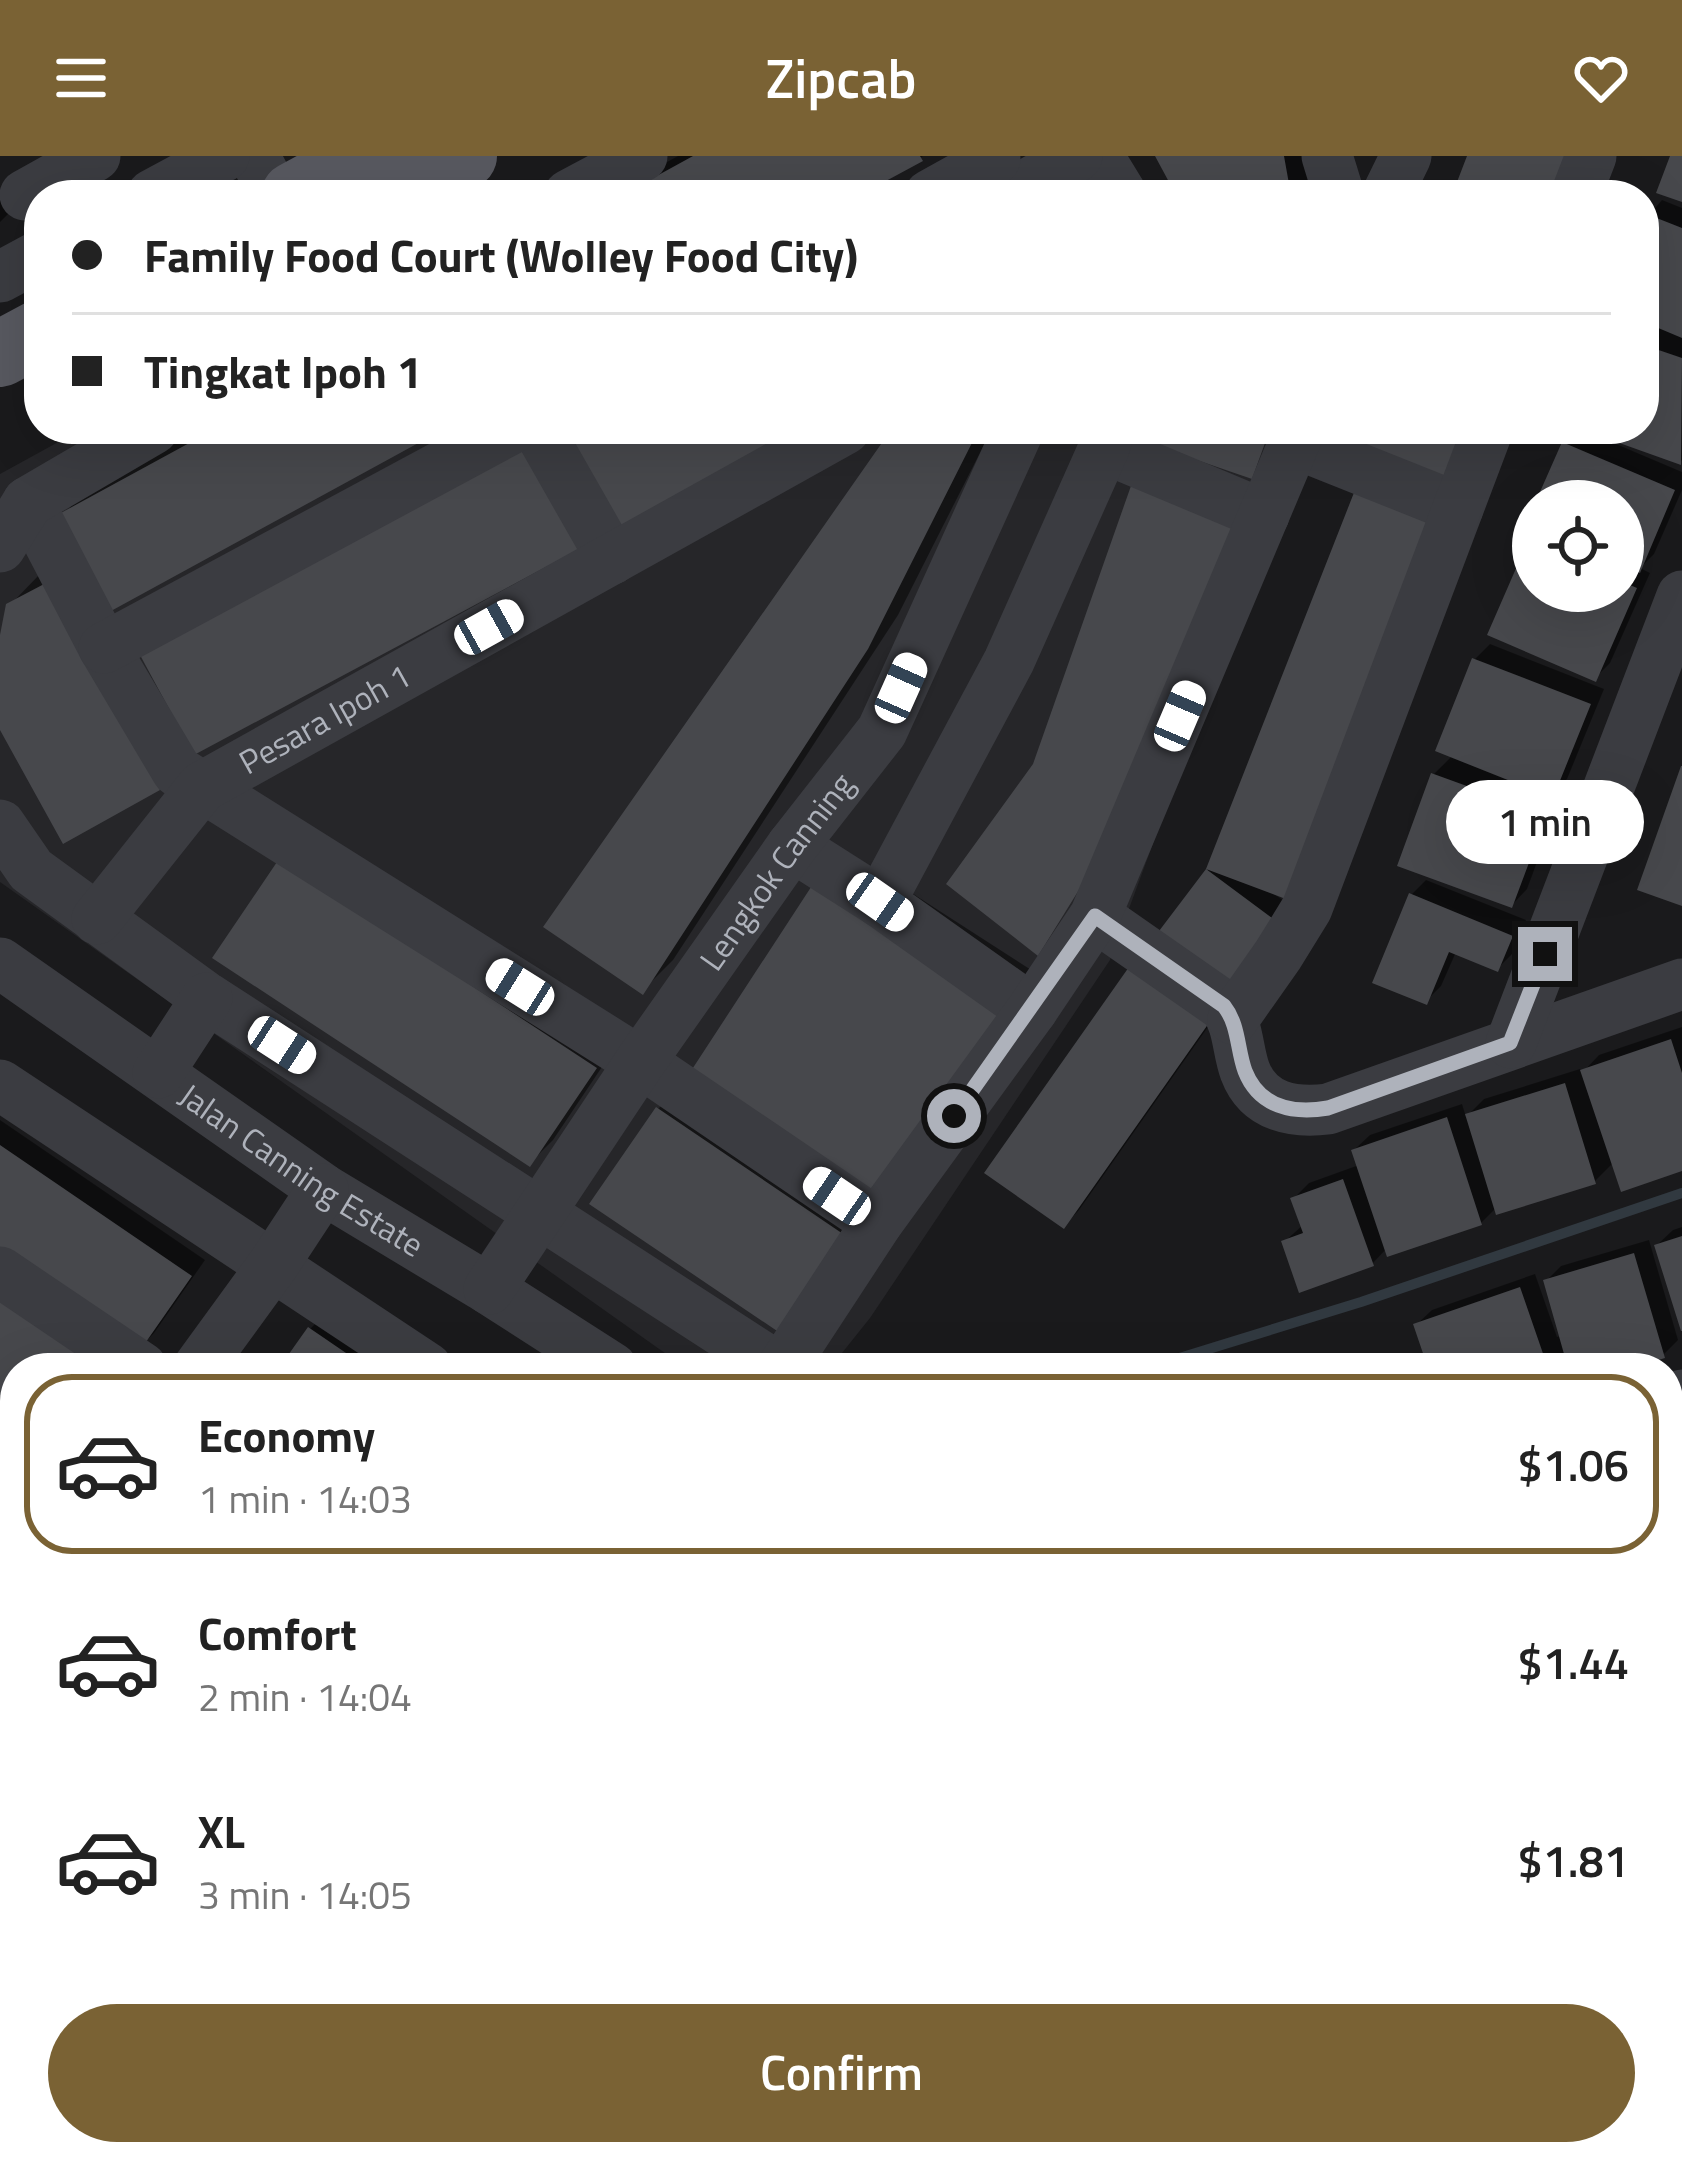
<!DOCTYPE html>
<html lang="en">
<head>
<meta charset="utf-8">
<style>
	body { margin:0; font-family:"Titillium Web",sans-serif; background:#f6f6f6; color:#222; height:100vh; display:flex; flex-direction:column; font-size:45px; white-space:nowrap }
	* { box-sizing:border-box; margin:0 }
	p { font-size:39px; color:#767676 }
	.icon { flex:none; width:66px; height:66px; fill:none; stroke:currentColor; stroke-width:2; stroke-linecap:round; stroke-linejoin:round }
	.map { position:relative; flex:1; overflow:hidden }
	.side { position:absolute; left:0px; top:1197px; width:1683px; height:813px; display:flex; flex-direction:column; background:#fff; border-radius:48px 48px 0 0; box-shadow:0 12px 48px #0002 }
	.side>* { flex:none }
	.banner { position:absolute; left:24px; top:24px; width:1635px; height:264px; border-radius:48px; box-shadow:0 12px 48px #0002; display:grid; align-content:center; height:264px; padding:0 48px; background:#fff }
	.controls { position:absolute; left:1512px; top:324px; display:grid; gap:24px }
	.controls a { display:grid; place-items:center; width:132px; height:132px; border-radius:50%; background:#fff; box-shadow:0 12px 48px #0002; font-size:60px }
	.end { position:absolute; width:54px; height:54px; margin:-27px; border:15px solid #aeb2bb; background:#111; box-shadow:0 0 0 6px #111 }
	.from { border-radius:50% }
	.bubble { position:absolute; height:84px; border-radius:42px; background:#fff; box-shadow:0 12px 48px #0002; font-size:39px; font-weight:600; line-height:84px; text-align:center }
	.car { position:absolute; width:36px; height:72px; margin:-36px -18px; border-radius:15px; box-shadow:0 0 9px 3px #0007; background:linear-gradient(#fff 24%,#345 0 40%,#fff 0 76%,#345 0 86%,#fff 0) }
	.banner b { display:flex; align-items:center; gap:42px; height:114px; font-size:45px }
	.banner b+b { border-top:3px solid #e0e0e0 }
	.banner i { width:30px; height:30px; background:#222 }
	ul { padding:21px 0 0; list-style:none }
	li { display:flex; align-items:center; gap:36px; height:180px; margin:0 24px 18px; padding:0 24px; border:6px solid transparent; border-radius:48px }
	li div { flex:1 }
	li b { display:block; font-size:45px }
	li em { font-style:normal; font-weight:600 }
	li.on { border-color:#7a6234 }
	li>.icon { width:108px; height:108px; stroke-width:1.5 }
	.button { display:flex; gap:24px; margin-top:auto; padding:24px 48px }
	.button a { flex:1; height:138px; border-radius:72px; background:#7a6234; color:#fff; font-size:48px; font-weight:600; line-height:138px; text-align:center }
	header { display:flex; justify-content:space-between; align-items:center; height:156px; padding:0 48px; background:#7a6234; color:#fff; font-size:54px; font-weight:600 }
	.map>svg:first-child { display:block }
	.built { fill:#262629 }
	.shadow { fill:#0007 }
	.lines { fill:none; stroke-linecap:round; stroke-linejoin:round }
	.stream { stroke:#313940; stroke-width:10 }
	.building { fill:#47484c }
	.minor { stroke:#3b3c41; stroke-width:51 }
	.major { stroke:#585960; stroke-width:66 }
	.route { stroke:#aeb2bb; stroke-width:15 }
	.labels { text-anchor:middle; dominant-baseline:central; stroke-width:9; stroke-linejoin:round; paint-order:stroke }
	.street-label { font-size:33px; fill:#aeb2bb; stroke:#151517 }
</style>
</head>
<body>
<header><svg class="icon" aria-label="menu" viewBox="0 0 24 24"><path d="M4 6h16M4 12h16M4 18h16"/></svg>Zipcab<svg class="icon" aria-label="heart" viewBox="0 0 24 24"><path d="M12 20l-8-8c-3-5 5-10 8-4 3-6 11-1 8 4z"/></svg></header>
<div class="map">
<svg width="1682" height="2009" viewBox="0 0 1682 2009">
	<rect width="100%" height="100%" fill="#1a1a1c"/>
	<path class="built" d="M82,273H1317L1253,417L1110,804L870,1162L830,1212H686L0,726V318Z"/>
	<path class="shadow" d="M678,0H923L854,39H607Z
		M1158,0H1311L1318,39H1180Z
		M0,36L11,55L0,66Z
		M1662,44L1682,52V304L1680,306L1618,283L1616,288L1682,316V334L1654,398L1640,412L1650,417L1610,507L1595,522L1491,477L1533,384V435H1623V345H1540L1565,288L1579,273H1644V169L1646,164L1644,163V65Z
		M200,273H438L107,454L0,568V494L9,450L40,418L62,359L86,336Z
		M898,273H992L898,459L673,804L642,835L888,283Z
		M1359,331L1274,738L1297,754L1249,818L1160,778L1208,714Z
		M1490,488L1604,533L1567,623L1550,640L1560,644L1527,733L1512,749L1433,619L1453,599L1475,503Z
		M848,696L1053,828L908,1021Z
		M281,704L618,887L553,984L530,1007Z
		M1426,724L1526,764L1512,798L1497,813L1456,796L1441,830L1426,845L1411,739Z
		M1229,841L1079,1054L1064,1070L988,1017Z
		M1682,871V1012L1614,1006L1595,1025L1497,1051L1481,1067L1387,1092L1373,1107L1284,1086L1303,1069L1294,1042L1309,1027L1359,1009L1354,994L1370,979L1462,948L1466,961L1484,943L1580,913L1582,917L1599,899Z
		M681,930L870,1058L806,1152L658,953Z
		M0,964L205,1104L154,1177L139,1192L0,1098Z
		M1682,1071V1168L1657,1089L1673,1074Z
		M1649,1084L1678,1184L1663,1199L1621,1212H1431L1416,1169L1432,1154L1535,1118L1557,1181L1562,1180L1546,1125L1561,1110Z
		M325,1158L405,1212H283L310,1173Z
		M0,1341L15,1351V1515L0,1505Z
		M1668,1535L1682,1545V1618L1668,1637Z
		M1676,1676L1682,1680V1815L1668,1808V1684Z
		M0,1748L15,1758V1913L0,1903Z
		M0,1922L15,1932V1995H108L129,2009H0Z
		M359,1995H459L457,2009H357Z
		M591,1995H734L725,2009H682L670,2002L668,2006L672,2009H581Z
		M950,1995H1071L1054,2009H934Z
		M1114,1995H1169L1182,2009H1099Z
		M1397,1995H1428L1440,2009L1454,1995H1564L1573,2004L1568,2009H1381Z
		M1626,1995H1644L1656,2009H1610Z"/>
	<g class="lines">
		<path class="stream" d="M1147,1212L1361,1146L1682,1037
			M514,2009L517,1995"/>
	</g>
	<path class="building" d="M693,0H920L923,5L860,39H622Z
		M1155,0H1284L1291,39H1176Z
		M1467,0H1576L1562,39H1452Z
		M1670,0H1682V46L1656,37Z
		M1644,57L1682,72V182L1644,166Z
		M1644,189L1682,202L1681,309L1583,274L1644,273Z
		M215,273H444L111,455L59,358Z
		M565,273H798L622,373Z
		M899,273H979L868,493L643,839L543,771L886,281Z
		M1162,273H1270L1252,323L1156,290Z
		M1364,273H1474L1452,332L1355,297Z
		M1562,286L1675,334L1640,417L1623,409V345H1536Z
		M533,289L587,389L194,599L140,499Z
		M1132,327L1239,365L1126,658L1038,800L946,728L1033,608Z
		M1357,329L1442,362L1291,745L1206,713L1284,771L1234,837L1156,779L1206,713Z
		M1528,385L1533,387V435H1623V426L1637,432L1596,526L1487,479Z
		M46,427L160,634L63,688L0,574V479L6,448Z
		M1472,502L1591,548L1553,642L1435,595Z
		M1681,610H1682V750L1637,734Z
		M1431,617L1547,659L1512,752L1397,710Z
		M279,703L597,912L530,1011L212,802Z
		M815,725L1024,860L878,1055L689,918Z
		M1409,737L1513,780L1498,816L1449,796L1427,849L1372,827Z
		M1136,801L1216,857L1064,1073L984,1017Z
		M1671,883L1682,917V1015L1621,1036L1580,914Z
		M1565,927L1596,1028L1496,1059L1465,958Z
		M656,951L849,1082L783,1179L589,1048Z
		M1447,961L1482,1069L1387,1101L1351,994Z
		M0,989L192,1120L139,1196L0,1102Z
		M1343,1023L1374,1110L1299,1137L1281,1085L1303,1077L1290,1042Z
		M1682,1080V1175H1681L1654,1089Z
		M1634,1097L1665,1202L1632,1212H1568L1543,1124Z
		M1520,1131L1548,1212H1428L1413,1168Z
		M0,1136L114,1212H15V1292L0,1282Z
		M308,1171L368,1212H279Z
		M1682,1329V1409L1668,1400V1350Z
		M0,1365L15,1375V1519L0,1509Z
		M0,1543L15,1553V1701L0,1691Z
		M1668,1560L1682,1570V1617L1668,1636Z
		M1668,1695L1682,1705V1821L1668,1811Z
		M0,1773L15,1782V1916L0,1907Z
		M0,1947L15,1957V1995H71L92,2009H0Z
		M139,1995H193L184,2009H161Z
		M356,1995H447L445,2009H354Z
		M588,1995H616L636,2009H578Z
		M653,1995H731L722,2009H676Z
		M947,1995H953L966,2009H932Z
		M977,1995H1075L1059,2009H989Z
		M1110,1995H1141L1154,2009H1095Z
		M1396,1995H1400L1412,2009H1379Z
		M1450,1995H1535L1548,2009H1435Z"/>
	<g class="lines">
		<g class="minor">
			<path d="M254,0L275,39"/>
			<path d="M1098,0L1122,39"/>
			<path d="M1327,0L1339,39"/>
			<path d="M1014,36L1077,0"/>
			<path d="M25,39L95,0"/>
			<path d="M152,39L224,0"/>
			<path d="M569,39L642,0"/>
			<path d="M930,39L995,3"/>
			<path d="M1387,39L1406,0"/>
			<path d="M1576,39L1591,0"/>
			<path d="M0,121L39,100"/>
			<path d="M538,273L612,403"/>
			<path d="M1295,287L1458,352"/>
			<path d="M1104,292L1264,359"/>
			<path d="M28,346L104,492L177,615L640,906L877,1067"/>
			<path d="M0,391L28,346L153,273"/>
			<path d="M104,492L511,273"/>
			<path d="M0,669L31,714L207,842L779,1212"/>
			<path d="M792,690L880,746L1032,854"/>
			<path d="M880,746L1009,505L1104,292L1110,273"/>
			<path d="M1095,760L1224,850C1239,869 1237,893 1245,915C1259,952 1294,957 1328,953L1682,828"/>
			<path id="s1" d="M97,763L202,631L845,273"/>
			<path id="s2" d="M0,807L323,1033L489,1133L612,1212"/>
			<path d="M1233,863L1278,799L1307,752L1488,273"/>
			<path d="M1511,887L1682,440"/>
			<path d="M158,917L207,842"/>
			<path d="M0,929L427,1212"/>
			<path d="M0,1116L142,1212"/>
			<path id="s3" d="M489,1133L640,906L792,690L882,575L1019,273"/>
			<path d="M198,1212L273,1109L323,1033"/>
			<path d="M782,1212L877,1067L1032,854L1095,760L1300,273"/>
			<path d="M1668,1248L1682,1239"/>
			<path d="M0,1321L15,1331"/>
			<path d="M1668,1478L1682,1487"/>
			<path d="M0,1523L15,1532"/>
			<path d="M0,1725L15,1735"/>
			<path d="M0,1918L15,1927"/>
			<path d="M1668,1924L1682,1933"/>
			<path d="M120,1995L142,2009"/>
			<path d="M295,2009L297,1995"/>
			<path d="M485,2009L489,1995"/>
			<path d="M813,2009L828,1995"/>
			<path d="M1324,2009L1339,1995"/>
		</g>
		<path class="major" d="M294,39L366,0
			M393,39L464,0
			M0,198L39,177"/>
	</g>
	<g class="lines">
		<path class="route" d="M954,960L1095,760L1224,850C1239,869 1237,893 1245,915C1259,951 1293,958 1328,952L1510,887L1545,798"/>
	</g>
	<g class="labels">
		<g class="street-label">
			<text stroke="none"><textPath href="#s1" startOffset="309">Pesara Ipoh 1</textPath></text>
			<text stroke="none"><textPath href="#s3" startOffset="507">Lengkok Canning</textPath></text>
			<text stroke="none"><textPath href="#s2" startOffset="366">Jalan Canning Estate</textPath></text>
		</g>
	</g>
</svg>
<div class="controls">
<a><svg class="icon" aria-label="locate" viewBox="0 0 24 24"><circle cx="12" cy="12" r="6"/><path d="M12 2v4M12 18v4M2 12h4M18 12h4"/></svg></a>
</div>
<i class="end from" style="left:954px;top:960px"></i>
<i class="end" style="left:1545px;top:798px"></i>
<div class="bubble" style="left:1446px;top:624px;width:198px">1 min</div>
<i class="car" style="left:489px;top:471px;rotate:61deg"></i>
<i class="car" style="left:901px;top:532px;rotate:24deg"></i>
<i class="car" style="left:1180px;top:560px;rotate:23deg"></i>
<i class="car" style="left:880px;top:746px;rotate:125deg"></i>
<i class="car" style="left:520px;top:831px;rotate:302deg"></i>
<i class="car" style="left:282px;top:889px;rotate:123deg"></i>
<i class="car" style="left:837px;top:1040px;rotate:304deg"></i>
<div class="banner">
<b><i class="from"></i>Family Food Court (Wolley Food City)</b>
<b><i></i>Tingkat Ipoh 1</b>
</div>
<section class="side">
<ul>
<li class="on"><svg class="icon" aria-label="car" viewBox="0 0 24 24"><path d="M5 17H2v-5l4-1 3-4h7l3 4 3 1v5h-3M9 17h6M6 11h13"/><circle cx="7" cy="17" r="2"/><circle cx="17" cy="17" r="2"/></svg><div><b>Economy</b><p>1 min · 14:03</p></div><em>$1.06</em></li>
<li><svg class="icon" aria-label="car" viewBox="0 0 24 24"><path d="M5 17H2v-5l4-1 3-4h7l3 4 3 1v5h-3M9 17h6M6 11h13"/><circle cx="7" cy="17" r="2"/><circle cx="17" cy="17" r="2"/></svg><div><b>Comfort</b><p>2 min · 14:04</p></div><em>$1.44</em></li>
<li><svg class="icon" aria-label="car" viewBox="0 0 24 24"><path d="M5 17H2v-5l4-1 3-4h7l3 4 3 1v5h-3M9 17h6M6 11h13"/><circle cx="7" cy="17" r="2"/><circle cx="17" cy="17" r="2"/></svg><div><b>XL</b><p>3 min · 14:05</p></div><em>$1.81</em></li>
</ul>
<div class="button"><a>Confirm</a></div>
</section>
</div>
</body>
</html>
